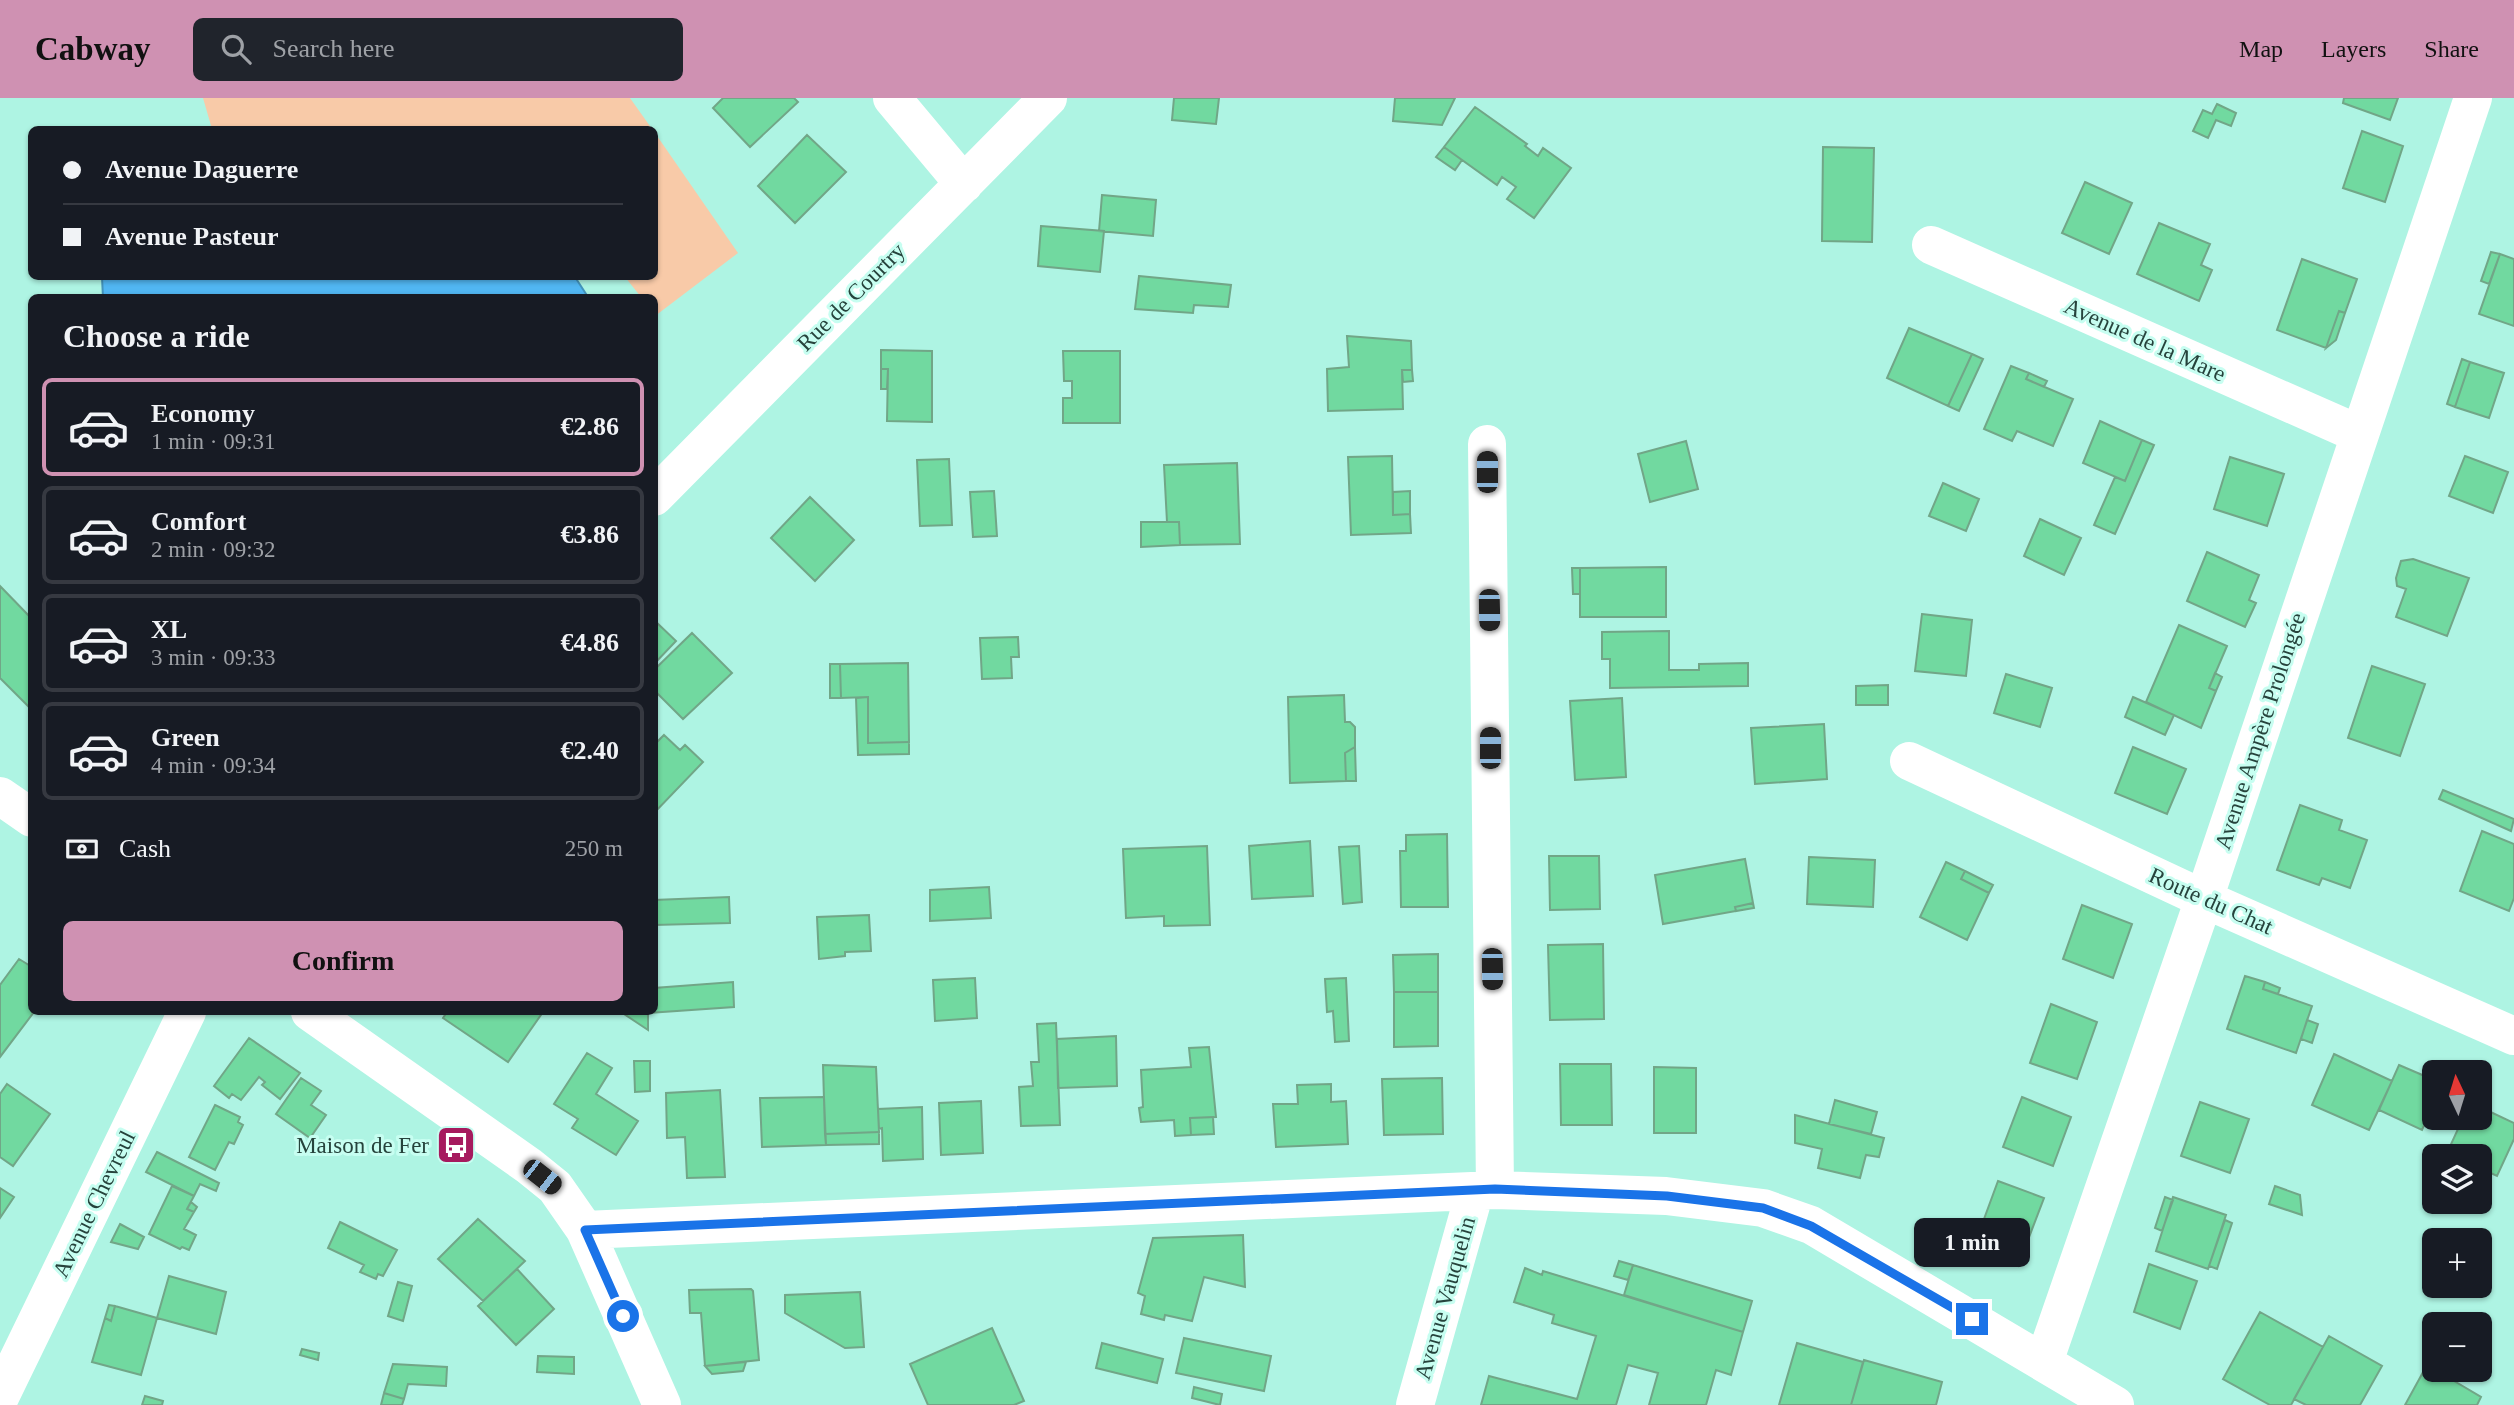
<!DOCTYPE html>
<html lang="en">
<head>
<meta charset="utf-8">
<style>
	body { margin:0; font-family:Georgia,serif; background:#20242c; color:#f1f3f6; height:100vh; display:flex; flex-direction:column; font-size:26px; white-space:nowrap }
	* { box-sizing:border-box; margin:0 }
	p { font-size:23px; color:#9ea1a6 }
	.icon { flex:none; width:38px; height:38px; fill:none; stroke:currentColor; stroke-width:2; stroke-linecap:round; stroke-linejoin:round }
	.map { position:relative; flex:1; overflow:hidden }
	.panel { position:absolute; left:28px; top:196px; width:630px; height:721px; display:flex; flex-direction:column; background:#171b24; border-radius:10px; box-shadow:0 2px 5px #0004 }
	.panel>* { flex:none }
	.banner { position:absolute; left:28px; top:28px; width:630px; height:154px; border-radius:10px; box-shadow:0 2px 5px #0004; display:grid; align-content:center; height:154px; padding:0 35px; background:#171b24 }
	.needle { width:46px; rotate:356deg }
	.controls { position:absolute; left:2422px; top:962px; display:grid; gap:14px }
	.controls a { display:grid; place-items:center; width:70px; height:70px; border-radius:10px; background:#171b24; box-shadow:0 2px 5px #0004; font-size:35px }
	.end { position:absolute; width:32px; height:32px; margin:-16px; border:9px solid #1a73e8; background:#fff; box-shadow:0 0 0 4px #fff }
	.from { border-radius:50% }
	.bubble { position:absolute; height:49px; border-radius:10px; background:#171b24; box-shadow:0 2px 5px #0004; font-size:23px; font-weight:600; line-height:49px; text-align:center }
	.car { position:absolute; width:21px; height:42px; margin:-21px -10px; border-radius:9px; box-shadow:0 0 5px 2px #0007; background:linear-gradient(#222 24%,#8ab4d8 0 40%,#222 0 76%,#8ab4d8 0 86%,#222 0) }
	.banner b { display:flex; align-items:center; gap:24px; height:66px; font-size:26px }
	.banner b+b { border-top:2px solid #363941 }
	.banner i { width:18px; height:18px; background:#f1f3f6 }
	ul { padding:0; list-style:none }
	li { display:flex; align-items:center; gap:21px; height:98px; margin:0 14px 10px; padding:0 21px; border:4px solid #363941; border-radius:10px }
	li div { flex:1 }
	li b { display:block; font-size:26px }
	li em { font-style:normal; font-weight:600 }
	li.on { border-color:#cf91b2 }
	li>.icon { width:63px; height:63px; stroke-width:1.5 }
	h2 { padding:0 35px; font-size:32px; line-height:84px }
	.pay { display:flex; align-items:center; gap:18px; height:77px; padding:0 35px; font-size:26px }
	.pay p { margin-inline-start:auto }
	.action { display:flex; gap:14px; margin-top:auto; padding:14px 35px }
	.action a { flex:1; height:80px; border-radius:10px; background:#cf91b2; color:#111; font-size:28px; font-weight:600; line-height:80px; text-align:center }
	header { display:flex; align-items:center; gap:42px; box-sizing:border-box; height:98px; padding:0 35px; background:#cf91b2; color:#111 }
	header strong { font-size:33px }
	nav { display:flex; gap:38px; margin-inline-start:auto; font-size:24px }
	.search { width:490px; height:63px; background:#20242c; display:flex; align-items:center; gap:18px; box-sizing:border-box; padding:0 24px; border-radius:10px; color:#9ea1a6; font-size:26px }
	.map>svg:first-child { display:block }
	.green { fill:#f8caa8 }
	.water { fill:#51b6f2; stroke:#4494bb; stroke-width:2 }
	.building { fill:#71d9a0; stroke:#71a687; stroke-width:2 }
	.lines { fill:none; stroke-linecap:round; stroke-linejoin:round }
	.minor { stroke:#fff; stroke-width:38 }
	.route { stroke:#1a73e8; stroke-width:9 }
	.labels { text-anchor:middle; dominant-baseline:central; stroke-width:6; stroke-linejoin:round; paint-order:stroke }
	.street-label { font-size:23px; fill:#26433c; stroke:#c7fef1 }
	.poi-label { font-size:23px; fill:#26433c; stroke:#c7fef1; text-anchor:end }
</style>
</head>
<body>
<header>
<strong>Cabway</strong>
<div class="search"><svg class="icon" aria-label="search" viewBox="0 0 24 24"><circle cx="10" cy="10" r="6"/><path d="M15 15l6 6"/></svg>Search here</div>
<nav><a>Map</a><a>Layers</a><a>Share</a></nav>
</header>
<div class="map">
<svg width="2514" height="1307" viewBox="0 0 2514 1307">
	<rect width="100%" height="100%" fill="#aef4e3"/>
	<path class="green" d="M203,0H630L652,31H212Z
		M655,35L738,155L655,218L654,200L641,199L625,179L654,178Z"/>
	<path class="water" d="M575,179L588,199L103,200L102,179Z"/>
	<path class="building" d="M723,0H794L798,4L750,49L713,10Z
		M1174,0H1219L1216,26L1172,22Z
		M1395,0H1455L1442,27L1393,23Z
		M2344,0H2398L2390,22L2343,5Z
		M2217,6L2236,15L2231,28L2216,22L2208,40L2193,33L2203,12L2212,16Z
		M1475,9L1527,46L1525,48L1538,58L1543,50L1571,70L1534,120L1507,101L1516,89L1502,79L1497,87L1444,49Z
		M2362,33L2403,48L2385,104L2343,90Z
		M807,37L846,74L795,125L758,88Z
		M1444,49L1462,62L1455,72L1436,59Z
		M1823,49L1874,50L1872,144L1822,143Z
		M2085,84L2132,105L2109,156L2062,135Z
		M1102,97L1156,102L1153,138L1099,133Z
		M2159,125L2210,146L2201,167L2212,172L2199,203L2137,176Z
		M1041,128L1104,133L1100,174L1038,168Z
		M2491,154L2500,156L2489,186L2481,183Z
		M2500,156L2514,161V228L2479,216Z
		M2302,161L2357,181L2345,215L2339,213L2326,250L2277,232Z
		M1139,178L1231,187L1228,209L1194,207L1193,215L1135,211Z
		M2339,213L2345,215L2336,242L2326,250Z
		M1909,230L1972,256L1948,308L1887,280Z
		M1347,238L1411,243L1412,272H1402L1403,311L1328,313L1327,271L1349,269Z
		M881,252L932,253V324L887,323L888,271H881Z
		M1063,253H1120V325H1063V300H1072V283H1064Z
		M1972,256L1983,261L1959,313L1948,308Z
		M2462,261L2470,264L2455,309L2447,306Z
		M2470,264L2504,275L2489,320L2455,309Z
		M2011,268L2029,275L2026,281L2073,301L2053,348L2017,333L2012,343L1984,331Z
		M881,271H888L887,291H881Z
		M1402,272H1412L1413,283L1403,284Z
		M2029,275L2047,283L2044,289L2026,281Z
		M2100,323L2142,342L2125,383L2083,365Z
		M2142,342L2154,347L2115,436L2094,427L2115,379L2125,383Z
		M1686,343L1698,391L1650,404L1638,356Z
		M1392,358L1393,417L1410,416L1411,435L1351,437L1348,359Z
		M2465,358L2508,374L2493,415L2449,398Z
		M2230,359L2284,376L2267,428L2214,411Z
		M949,361L952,427L920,428L917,362Z
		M1237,365L1240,446L1180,447L1179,424H1167L1164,367Z
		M1943,385L1979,401L1966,433L1929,418Z
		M994,393L997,438L973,439L970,394Z
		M1410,393V416L1393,417V394Z
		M810,399L854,442L815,483L771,440Z
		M2040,421L2081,440L2064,477L2024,458Z
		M1141,424H1179L1180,447L1141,449Z
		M2207,454L2259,477L2249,502L2256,505L2245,529L2187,503Z
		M2413,461L2469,480L2447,538L2396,519L2406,491L2397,488L2396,480L2401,463Z
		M1666,469V519H1580V470Z
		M1572,470H1580V496H1573Z
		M0,488L32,521V612L0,580Z
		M1922,516L1972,522L1966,578L1915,573Z
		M654,522L676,543L654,566Z
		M2179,527L2227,548L2209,590L2216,593L2201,630L2146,604Z
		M1669,533V572H1699V566L1748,565V588L1610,590V561H1602V534Z
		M692,535L732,575L683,621L654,592V572Z
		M1018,539L1019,559H1011L1012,580L982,581L980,540Z
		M908,565L909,644L868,645V599L841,600L840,566Z
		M830,566H840L841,600H830Z
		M2372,568L2425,586L2400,658L2348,640Z
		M2215,575L2222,579L2216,593L2209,590Z
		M2006,576L2052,590L2040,629L1994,615Z
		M1888,587V607H1856V588Z
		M1344,597L1345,624H1350L1355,629V649L1345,655L1346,683L1290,685L1288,599Z
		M868,599V645L909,644V656L858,657L856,600Z
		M2133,599L2174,617L2165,637L2125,619Z
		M1622,600L1626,679L1575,682L1570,603Z
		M1824,626L1827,681L1755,686L1751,630Z
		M664,637L680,652L685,647L703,664L654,715V647Z
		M1355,649L1356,683H1346L1345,655Z
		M2133,649L2186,671L2167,716L2115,695Z
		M2443,692L2514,721L2511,733L2439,701Z
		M2300,707L2342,722L2339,732L2367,742L2350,790L2322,780L2319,787L2277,772Z
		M2482,733L2514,746V800L2509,813L2460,793Z
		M1447,736L1448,809H1401L1400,753H1406V737Z
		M1310,743L1313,798L1252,801L1249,748Z
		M1207,748L1210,827L1164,828V818L1126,820L1123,751Z
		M1359,748L1362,804L1343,806L1339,749Z
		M1549,758H1599L1600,811L1550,812Z
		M1809,759L1875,762L1873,809L1807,806Z
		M1745,761L1753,805L1735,809L1736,813L1663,826L1655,777Z
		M1946,764L1965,773L1961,781L1989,795L1967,842L1920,819Z
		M1965,773L1993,787L1989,795L1961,781Z
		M989,789L991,820L930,823V792Z
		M729,799L730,825L654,827V802Z
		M1753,805L1754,810L1736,813L1735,809Z
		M2082,807L2132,826L2113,880L2063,861Z
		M869,817L871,853L845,854V858L819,861L817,819Z
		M1603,846L1604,921L1550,922L1548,847Z
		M1438,856V894H1394L1393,857Z
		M19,861L32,869V914H34L0,959V887Z
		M2245,878L2265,884L2263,891L2312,908L2296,955L2227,931Z
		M975,880L977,920L935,923L933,882Z
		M1346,880L1349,943L1335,944L1333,913L1327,914L1325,881Z
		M733,884L734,909L648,915L654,914V890Z
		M2265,884L2280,890L2278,896L2263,891Z
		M1394,894H1438V948L1394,949Z
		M2051,906L2097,924L2077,981L2030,965Z
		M447,914H543L508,964L443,920Z
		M621,914H648V932Z
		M2307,922L2318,926L2312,945L2301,941Z
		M1056,925L1060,1027L1021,1028L1019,989L1033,988L1031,964H1039L1037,926Z
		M1116,938L1117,988L1058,990L1057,941Z
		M249,940L300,975L280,1001L262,987L265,984L259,979L241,1002L232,996L229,1000L214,988Z
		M1209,949L1216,1019L1190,1020L1191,1037L1175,1038L1174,1022L1141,1024L1139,1010L1143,1009L1141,972L1191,969L1189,950Z
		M587,955L612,970L596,996L638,1023L616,1057L572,1030L578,1021L554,1006Z
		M2334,956L2392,983L2369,1032L2312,1007Z
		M634,963H650V993L635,994Z
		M1560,966H1611L1612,1027H1561Z
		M823,967L876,969L879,1034L825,1036Z
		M2399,967L2434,982V1005L2422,1032L2379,1012Z
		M1654,969L1696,970V1035H1654Z
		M301,980L321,993L311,1007L326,1017L310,1040L276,1016Z
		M1442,980L1443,1036L1384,1037L1382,981Z
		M7,986L50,1016L13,1068L0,1059V996Z
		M1331,986V1004L1346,1003L1348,1046L1276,1049L1273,1006H1298L1297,987Z
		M720,992L725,1079L687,1080L685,1039L667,1040L666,995Z
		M824,999L826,1047L762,1049L760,1000Z
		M2022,999L2071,1019L2053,1068L2003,1049Z
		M1835,1002L1877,1014L1871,1036L1829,1026Z
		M981,1003L983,1055L941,1057L939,1005Z
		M2200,1004L2249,1021L2230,1075L2181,1058Z
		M215,1007L240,1019L238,1024L243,1027L234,1046L229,1044L215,1072L189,1059Z
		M922,1009L923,1061L883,1063L882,1030L879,1031L878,1011Z
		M2480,1009L2514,1025V1041L2497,1078L2480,1070V1059H2455L2447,1055L2463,1020H2480Z
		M1795,1017L1884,1040L1879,1059L1866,1057L1860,1080L1818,1070L1822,1051L1795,1045Z
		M1213,1019L1214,1036L1191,1037L1190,1020Z
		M879,1034V1046L826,1047L825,1036Z
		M157,1054L219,1085L216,1093L200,1086L194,1098L146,1074Z
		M1998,1083L2044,1100L2018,1168L1973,1151Z
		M172,1088L194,1098L187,1111L194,1114L184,1131L196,1137L189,1152L182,1149L180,1151L149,1136Z
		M2275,1088L2300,1097L2302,1117L2269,1106Z
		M0,1090L14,1099L0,1120Z
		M2165,1099L2173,1102L2162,1133L2155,1130Z
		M2173,1099L2226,1117L2208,1171L2156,1153Z
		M191,1104L197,1109L194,1114L187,1111Z
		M478,1121L525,1163L483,1203L438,1161Z
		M2225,1122L2232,1125L2217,1171L2209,1168Z
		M340,1124L397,1152L383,1178L378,1176L376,1181L360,1174L364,1167L328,1150Z
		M120,1126L144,1139L138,1151L111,1144Z
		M1243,1137L1245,1189L1204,1179L1192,1223L1165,1217L1164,1222L1141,1216L1145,1198L1138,1195L1153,1140Z
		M1619,1163L1633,1167L1628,1182L1614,1178Z
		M2149,1166L2197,1183L2180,1231L2134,1214Z
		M1633,1167L1752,1203L1743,1234L1624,1197Z
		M1525,1170L1542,1177L1543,1173L1743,1234L1731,1277L1716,1272L1706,1307H1649L1658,1275L1628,1267L1616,1307H1481L1489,1278L1577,1301L1596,1238L1552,1225L1554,1217L1514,1204Z
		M517,1171L554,1211L516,1247L478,1208Z
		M169,1178L226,1194L216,1236L157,1220Z
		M398,1184L412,1188L403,1223L388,1218Z
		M751,1191L753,1193L759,1262L705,1268L701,1215H690L689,1192Z
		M860,1194L864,1249L845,1250L785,1215V1197Z
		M109,1207L115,1208L111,1223L105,1220Z
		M115,1208L157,1220L141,1277L92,1264L105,1220L111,1223Z
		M2260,1214L2323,1249L2291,1307H2270L2223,1281Z
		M992,1230L1024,1303L1014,1307H928L910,1266Z
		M2329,1238L2382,1268L2360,1307H2306L2294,1301Z
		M1184,1240L1271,1258L1264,1293L1176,1275Z
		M1102,1245L1163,1261L1157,1285L1096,1270Z
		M1797,1245L1863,1264L1851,1307H1779Z
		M302,1251L319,1255L318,1262L300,1257Z
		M538,1258L574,1259V1276L537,1274Z
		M1864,1262L1942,1284L1936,1307H1851Z
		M746,1264L743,1273L712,1276L705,1268Z
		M393,1266L447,1269L446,1288L408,1286L404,1301L384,1295Z
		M2427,1267L2481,1299L2477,1307H2405Z
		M1194,1289L1222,1296L1220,1307L1192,1300Z
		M384,1295L404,1301L402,1307H381Z
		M145,1298L163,1303L162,1307H142Z"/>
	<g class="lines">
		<path class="minor" d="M892,0L964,86
			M1931,147L2359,336
			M1487,346L1495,1092
			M654,399L1048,0
			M1909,663L2204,801L2514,938
			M0,698L32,720
			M310,914L529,1068L555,1089L585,1132L662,1307
			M585,1132L1495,1092L1666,1098L1763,1110L1811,1127L2115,1307
			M2044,1264L2204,801L2473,0
			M0,1299L187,914
			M1415,1307L1475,1093"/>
	</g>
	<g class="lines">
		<path class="route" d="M623,1218L585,1132L1495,1091L1667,1098L1763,1110L1811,1128L1972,1221"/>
	</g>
	<defs>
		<g id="bus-square" transform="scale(2.0125)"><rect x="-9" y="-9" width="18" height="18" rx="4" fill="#a61a5e" stroke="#c7fef1"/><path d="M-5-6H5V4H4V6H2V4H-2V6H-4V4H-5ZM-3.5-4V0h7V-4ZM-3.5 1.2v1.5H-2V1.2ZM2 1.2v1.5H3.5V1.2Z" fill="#fff"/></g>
	</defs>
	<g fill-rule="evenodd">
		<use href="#bus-square" x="456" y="1047"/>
	</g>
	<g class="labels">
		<g class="street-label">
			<text transform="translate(851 199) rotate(-45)">Rue de Courtry</text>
			<text transform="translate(2145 242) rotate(24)">Avenue de la Mare</text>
			<text transform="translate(2260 633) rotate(-72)">Avenue Ampère Prolongée</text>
			<text transform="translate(2211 803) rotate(24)">Route du Chat</text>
			<text transform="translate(94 1106) rotate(-64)">Avenue Chevreul</text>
			<text transform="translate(1445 1200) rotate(-74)">Avenue Vauquelin</text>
		</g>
		<g class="poi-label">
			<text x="429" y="1047">Maison de Fer</text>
		</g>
	</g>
</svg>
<div class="controls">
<a><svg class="needle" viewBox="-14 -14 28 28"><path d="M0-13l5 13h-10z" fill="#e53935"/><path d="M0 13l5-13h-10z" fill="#9ea1a6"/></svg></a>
<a><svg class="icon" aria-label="layers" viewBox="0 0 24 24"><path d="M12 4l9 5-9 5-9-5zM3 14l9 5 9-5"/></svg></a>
<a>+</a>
<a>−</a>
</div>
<i class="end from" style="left:623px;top:1218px"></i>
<i class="end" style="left:1972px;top:1221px"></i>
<div class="bubble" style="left:1914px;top:1120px;width:116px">1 min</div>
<i class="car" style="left:1487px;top:374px;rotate:0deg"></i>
<i class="car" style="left:1489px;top:512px;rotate:179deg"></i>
<i class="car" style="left:1490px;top:650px;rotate:0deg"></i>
<i class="car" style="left:1492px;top:871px;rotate:179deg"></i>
<i class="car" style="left:542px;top:1079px;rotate:128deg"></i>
<div class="banner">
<b><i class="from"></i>Avenue Daguerre</b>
<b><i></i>Avenue Pasteur</b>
</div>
<section class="panel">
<h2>Choose a ride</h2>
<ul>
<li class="on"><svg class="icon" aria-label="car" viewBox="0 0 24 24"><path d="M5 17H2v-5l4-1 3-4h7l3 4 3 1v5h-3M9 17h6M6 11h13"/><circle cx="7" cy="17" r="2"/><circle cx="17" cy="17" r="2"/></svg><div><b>Economy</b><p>1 min · 09:31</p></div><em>€2.86</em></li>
<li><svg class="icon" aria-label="car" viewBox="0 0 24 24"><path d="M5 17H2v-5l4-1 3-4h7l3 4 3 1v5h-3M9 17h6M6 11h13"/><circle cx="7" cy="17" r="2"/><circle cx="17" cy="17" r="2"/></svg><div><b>Comfort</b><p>2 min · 09:32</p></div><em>€3.86</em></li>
<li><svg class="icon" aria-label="car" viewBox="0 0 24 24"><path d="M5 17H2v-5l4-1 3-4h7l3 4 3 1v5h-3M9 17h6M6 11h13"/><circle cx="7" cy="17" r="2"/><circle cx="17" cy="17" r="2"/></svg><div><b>XL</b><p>3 min · 09:33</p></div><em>€4.86</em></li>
<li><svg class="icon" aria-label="car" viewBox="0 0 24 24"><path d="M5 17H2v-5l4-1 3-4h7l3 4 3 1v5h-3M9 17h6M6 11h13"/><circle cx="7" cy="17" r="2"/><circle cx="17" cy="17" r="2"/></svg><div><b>Green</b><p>4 min · 09:34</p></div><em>€2.40</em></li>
</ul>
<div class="pay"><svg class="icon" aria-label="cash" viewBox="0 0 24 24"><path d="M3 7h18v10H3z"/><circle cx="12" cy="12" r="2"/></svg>Cash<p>250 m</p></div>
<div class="action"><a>Confirm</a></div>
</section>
</div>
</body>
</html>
